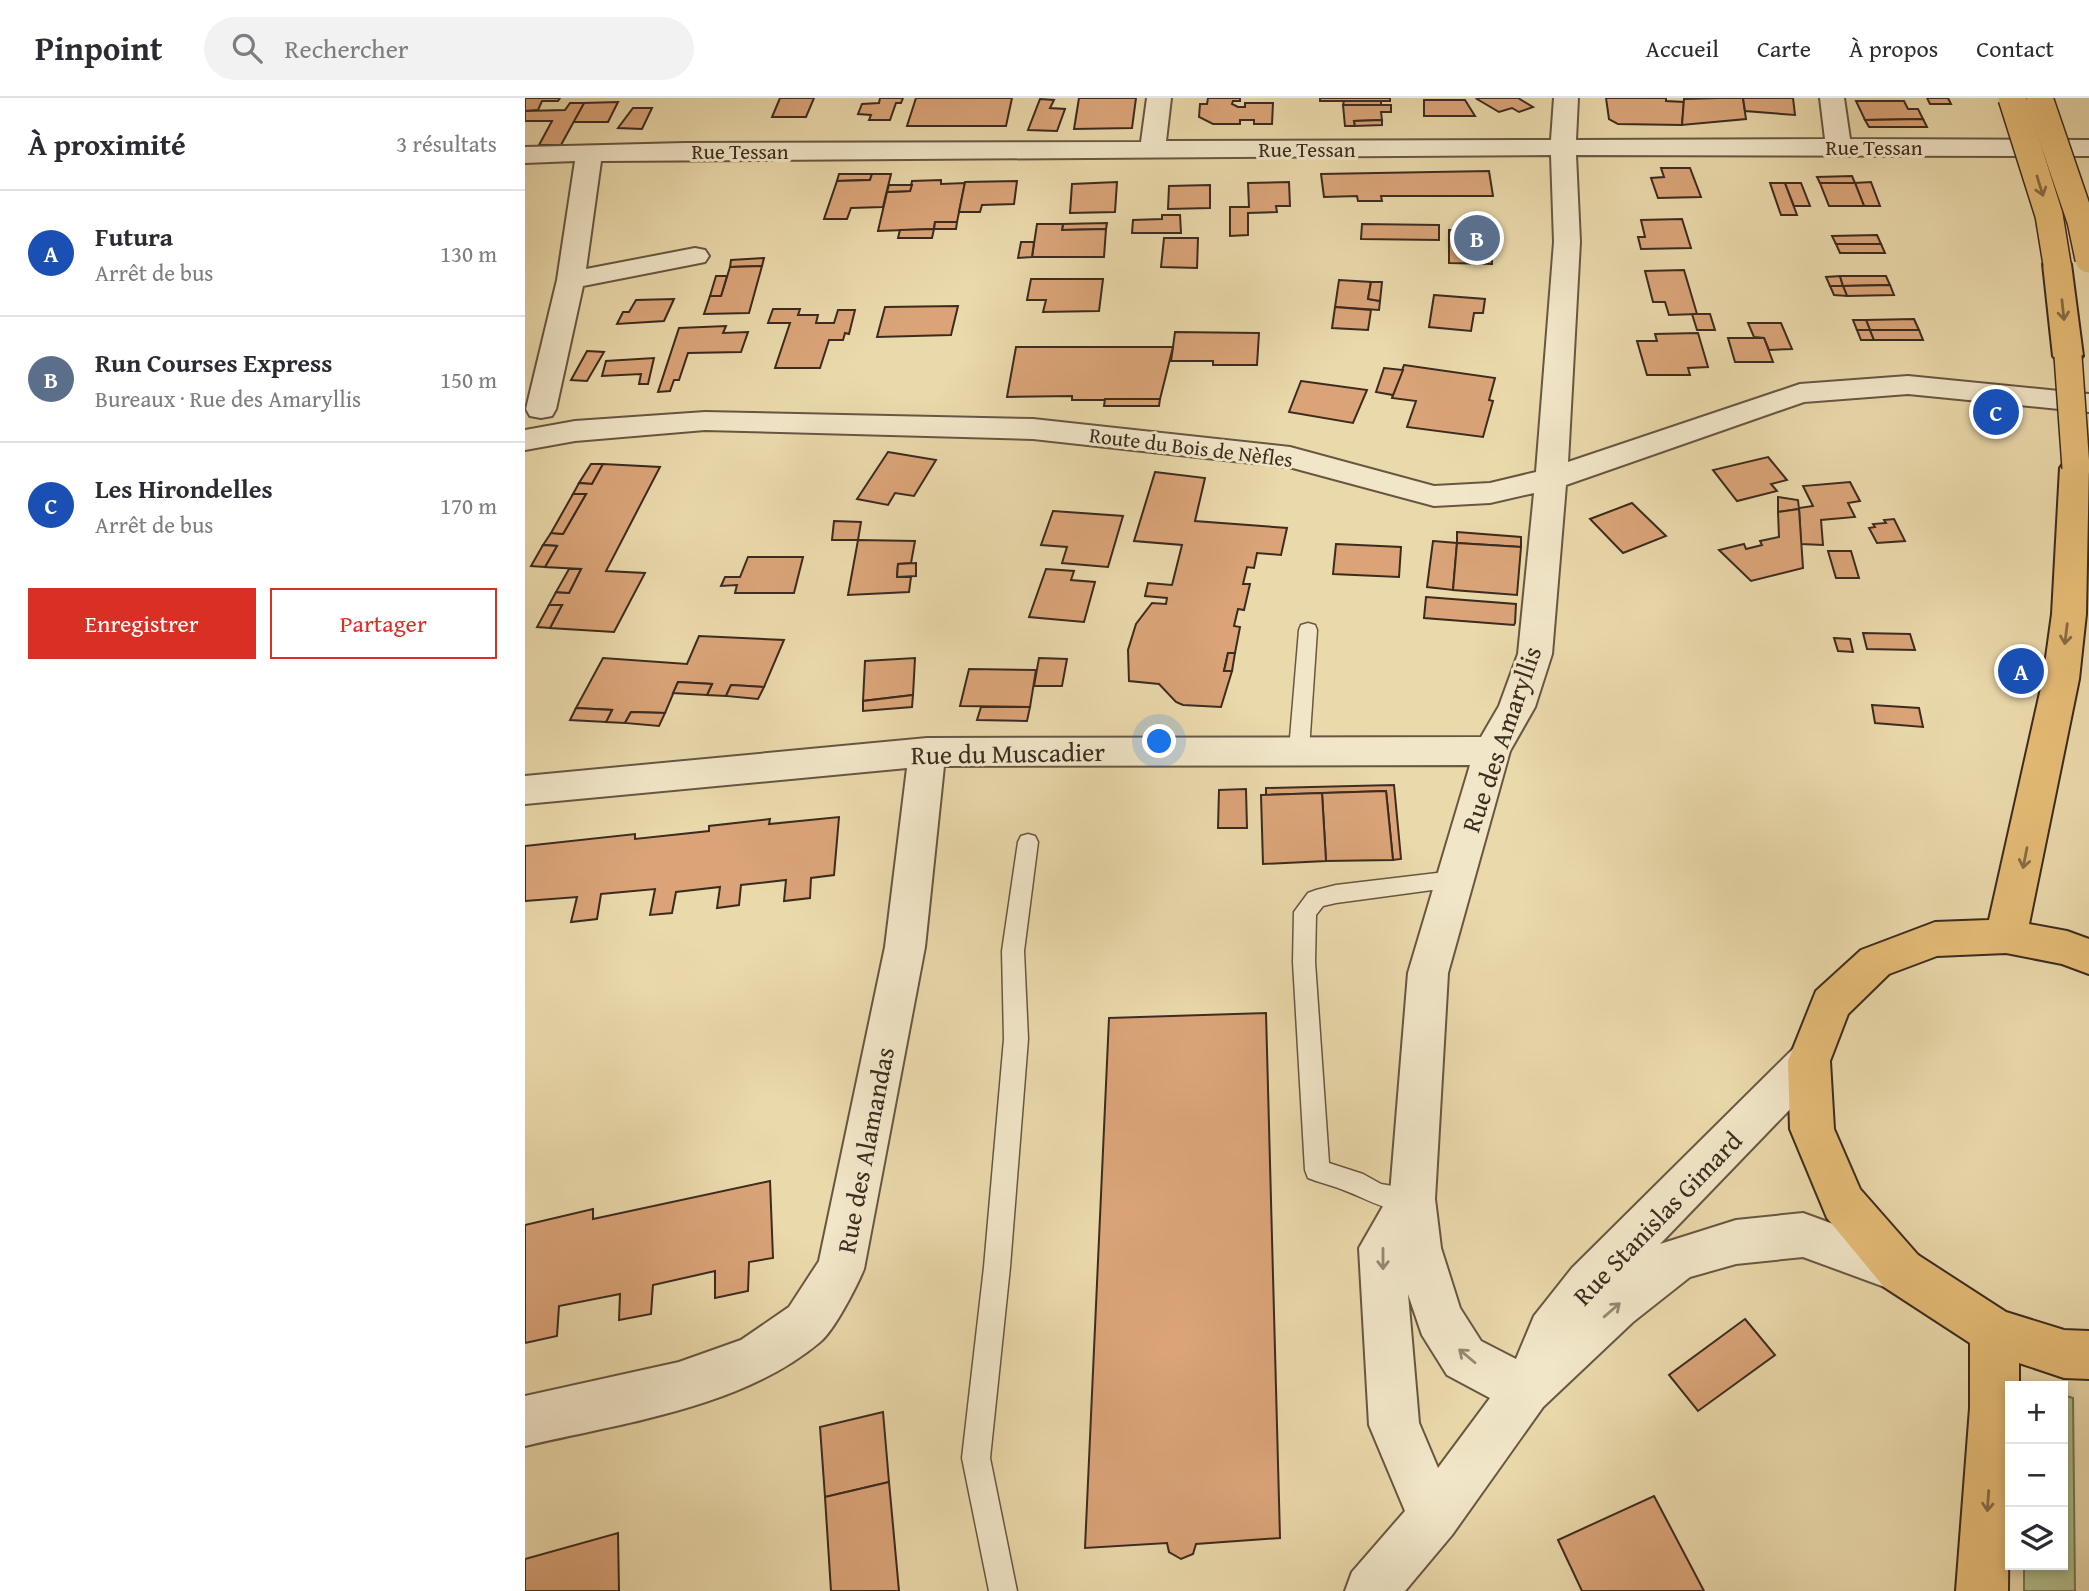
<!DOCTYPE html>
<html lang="fr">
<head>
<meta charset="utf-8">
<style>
	body { margin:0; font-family:"Gentium Book Plus",serif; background:#f2f2f3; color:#2b2b33 }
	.controls { position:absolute; right:21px; bottom:21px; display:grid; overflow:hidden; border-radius:0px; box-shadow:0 4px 10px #0003 }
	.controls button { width:63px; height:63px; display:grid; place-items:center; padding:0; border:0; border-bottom:2px solid #e1e1e2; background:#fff; color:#2b2b33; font:35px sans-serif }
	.you { position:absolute; left:635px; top:644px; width:24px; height:24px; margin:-18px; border:5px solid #fff; border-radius:50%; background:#1a73e8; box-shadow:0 0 0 10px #1a73e833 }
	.badge { display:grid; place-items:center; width:46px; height:46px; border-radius:50%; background:#d93025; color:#fff; font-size:23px; font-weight:700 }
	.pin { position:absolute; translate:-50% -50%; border:4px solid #fff; box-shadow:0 2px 7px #0006 }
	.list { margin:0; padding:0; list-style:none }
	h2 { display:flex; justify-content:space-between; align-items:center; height:91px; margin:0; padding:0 28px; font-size:30px }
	h2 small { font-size:23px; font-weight:400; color:#7c7c81 }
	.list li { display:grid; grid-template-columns:46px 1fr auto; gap:21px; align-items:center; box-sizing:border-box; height:126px; padding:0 28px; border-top:2px solid #e1e1e2 }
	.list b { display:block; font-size:26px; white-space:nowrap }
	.list p { margin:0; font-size:23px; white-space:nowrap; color:#7c7c81 }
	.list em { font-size:23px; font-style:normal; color:#7c7c81 }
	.actions { display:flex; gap:14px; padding:21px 28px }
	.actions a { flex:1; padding:16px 0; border:2px solid #d93025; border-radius:0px; text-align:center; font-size:24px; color:#d93025 }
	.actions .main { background:#d93025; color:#fff }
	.icon { flex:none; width:38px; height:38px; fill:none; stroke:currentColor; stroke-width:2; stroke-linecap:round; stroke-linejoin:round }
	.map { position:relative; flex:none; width:1564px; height:1493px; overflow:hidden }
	header { display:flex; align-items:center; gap:42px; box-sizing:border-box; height:98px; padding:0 35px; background:#fff; border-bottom:2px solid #e1e1e2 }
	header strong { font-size:33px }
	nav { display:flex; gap:38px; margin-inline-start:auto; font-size:24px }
	.search { width:490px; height:63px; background:#f2f2f3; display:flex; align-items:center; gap:18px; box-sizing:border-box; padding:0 24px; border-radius:38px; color:#7c7c81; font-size:26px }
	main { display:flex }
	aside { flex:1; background:#fff }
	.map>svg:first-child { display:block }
</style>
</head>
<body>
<header>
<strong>Pinpoint</strong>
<div class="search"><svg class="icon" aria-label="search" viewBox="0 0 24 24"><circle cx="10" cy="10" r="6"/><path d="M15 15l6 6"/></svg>Rechercher</div>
<nav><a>Accueil</a><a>Carte</a><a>À propos</a><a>Contact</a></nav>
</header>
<main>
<aside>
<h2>À proximité<small>3 résultats</small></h2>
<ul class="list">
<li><span class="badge" style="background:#1a4fb4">A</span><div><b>Futura</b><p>Arrêt de bus</p></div><em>130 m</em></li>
<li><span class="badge" style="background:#5c6f8a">B</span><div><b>Run Courses Express</b><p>Bureaux · Rue des Amaryllis</p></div><em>150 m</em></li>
<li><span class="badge" style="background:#1a4fb4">C</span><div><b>Les Hirondelles</b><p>Arrêt de bus</p></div><em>170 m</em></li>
</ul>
<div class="actions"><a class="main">Enregistrer</a><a>Partager</a></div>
</aside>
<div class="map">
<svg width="1564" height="1493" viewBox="0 0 1564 1493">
	<rect width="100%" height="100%" fill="#ead9ab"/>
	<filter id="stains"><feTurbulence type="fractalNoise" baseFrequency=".00286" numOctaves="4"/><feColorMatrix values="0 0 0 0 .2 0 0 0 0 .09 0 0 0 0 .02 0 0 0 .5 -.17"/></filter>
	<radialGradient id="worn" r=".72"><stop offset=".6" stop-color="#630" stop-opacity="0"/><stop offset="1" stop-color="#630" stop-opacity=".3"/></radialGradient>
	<path fill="#b2c08d" stroke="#777656" stroke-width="2" d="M1538,1297L1548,1300L1550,1493H1499V1467H1538Z"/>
	<g fill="#daa478" stroke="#3c2b1f" stroke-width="2">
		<path d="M0,0H35L33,3H17L13,12L0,13Z"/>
		<path d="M255,0H289L281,19H247Z"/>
		<path d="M355,0H378L376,5H371L365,22H344L346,17L333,16L337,6L354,5Z"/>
		<path d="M391,0H487L481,28H382Z"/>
		<path d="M554,0H611L607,30L549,31Z"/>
		<path d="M683,0H715V3H708L707,6L713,9H720V5H748L747,26H729V22H715V26H688L674,19L675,6H682Z"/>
		<rect x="795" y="0" width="70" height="3"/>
		<path d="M955,0H993L1008,9L994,14L987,10L974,14L952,1Z"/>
		<path d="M1081,0H1141V3L1159,4L1157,27L1093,26L1084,21Z"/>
		<path d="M1193,0H1218L1221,21L1157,27L1159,1Z"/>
		<path d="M1218,0H1268L1270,17L1220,13Z"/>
		<path d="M1402,0H1423L1426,6H1405Z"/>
		<path d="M515,1L529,2L525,10L540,11L532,33L503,32Z"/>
		<path d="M899,2H940L950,18H899Z"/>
		<path d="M819,3H856V7H818Z"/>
		<path d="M1331,3H1379L1383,11H1393L1398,21L1340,22Z"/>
		<path d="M93,4L83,24H48L59,5Z"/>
		<path d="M45,5H59L36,47H14L27,23H0V13L40,12Z"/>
		<path d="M818,7H866V14H856L857,22L829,23L830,28H820Z"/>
		<path d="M108,10H127L117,31L93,30Z"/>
		<path d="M1398,21L1402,29H1344L1340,22Z"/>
		<path d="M857,22V27L830,28L829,23Z"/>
		<path d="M1136,70H1165L1176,99L1133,100L1126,80L1139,79Z"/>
		<path d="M964,73L968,98H856L857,103H833L832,98L799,99L796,76Z"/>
		<path d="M314,76H347L345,82L312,83Z"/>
		<path d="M347,76H366L358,109L326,110L322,121H299L312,83L345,82Z"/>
		<path d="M1327,78L1330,85H1295L1292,79Z"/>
		<path d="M416,82V86L440,85L432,124H410L409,131L353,133L362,94L385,93L387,83Z"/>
		<path d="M492,83L489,106L457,107L455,114H434L440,84Z"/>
		<path d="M592,84L590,114L545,115L547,86Z"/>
		<path d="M764,84L765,108H751L752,114L723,115V137L705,138V109H724L723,85Z"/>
		<path d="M1346,84L1355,108H1339L1330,85Z"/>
		<path d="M1245,85H1260L1272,117H1256Z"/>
		<path d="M1260,85H1276L1285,108H1269Z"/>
		<path d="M1295,85H1330L1339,108H1304Z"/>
		<path d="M364,87H387L385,93L362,94Z"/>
		<path d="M685,87V110L643,111L644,88Z"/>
		<path d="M637,117H655L656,135H607L608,122L637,121Z"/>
		<path d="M1157,121L1166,150L1116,151L1113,139H1120L1116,122Z"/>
		<path d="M410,124H432L431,131H409Z"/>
		<path d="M582,125L581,131L537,132L538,126Z"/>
		<path d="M512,126H538L537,132L581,131L579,159H507Z"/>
		<path d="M837,126L914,127V142L836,141Z"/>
		<path d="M409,131L407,140H373L375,132Z"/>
		<path d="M924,132L966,133L967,166L924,165Z"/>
		<path d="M1352,137L1356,146H1311L1307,138Z"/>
		<path d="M639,140H673L672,170L636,169Z"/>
		<path d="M496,144H509L507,159L493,160Z"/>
		<path d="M1311,146H1356L1360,155H1315Z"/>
		<path d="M239,160L237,168L205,169L206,162Z"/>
		<path d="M237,168L224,215L179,216L185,198H196L205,169Z"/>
		<path d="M1159,172L1172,216L1144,217L1140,204H1128L1120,173Z"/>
		<path d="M191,178H202L196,198H185Z"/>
		<path d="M1315,178L1318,188H1305L1301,179Z"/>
		<path d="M1315,178H1361L1365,187L1318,188Z"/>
		<path d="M506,181H578L574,213L518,214L521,202H502Z"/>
		<path d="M814,182L846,184L843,201L855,203L854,212L810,209Z"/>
		<path d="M846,184H857L855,203L843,201Z"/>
		<path d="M1365,187L1369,197L1322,198L1318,188Z"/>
		<path d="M1305,188H1318L1322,198L1309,197Z"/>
		<path d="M909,197L960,201L958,215H949L946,233L904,229Z"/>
		<path d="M149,201L139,223L92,226L98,214H104L111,202Z"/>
		<path d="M433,208L426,237L352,239L360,209Z"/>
		<path d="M810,209L846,212L843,232L807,230Z"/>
		<path d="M248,211H275L273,217H293L291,225H309L313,212H330L324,236L320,235L318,242H304L295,270H250L265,225H243Z"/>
		<path d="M1167,216H1185L1190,232H1172Z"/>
		<path d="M1389,221L1394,232H1345L1341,222Z"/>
		<path d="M1328,222H1341L1345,232H1332Z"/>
		<path d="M1223,225H1256L1267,251L1244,252L1239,240L1229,239Z"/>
		<path d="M201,228L198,235L223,234L216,254L163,255L154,282H149L145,293L133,294L154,230Z"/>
		<path d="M1332,232H1345L1349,242H1336Z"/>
		<path d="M1345,232H1394L1398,242H1349Z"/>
		<path d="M650,234L734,235L732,267H688V263H646Z"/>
		<path d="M1173,235L1183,269L1163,270L1165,277H1122L1112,243H1132L1130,236Z"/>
		<path d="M1203,240H1239L1248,264H1210Z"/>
		<path d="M491,249H648L635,301L580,302H547V298L482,299Z"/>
		<path d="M62,253L79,254L62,283L46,282Z"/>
		<path d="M129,260L123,286H114L116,276L77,278L81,263Z"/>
		<path d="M879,267L970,280L964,302L968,303L958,339L882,329L891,303L867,300Z"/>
		<path d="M859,270L878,272L868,297L851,294Z"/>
		<path d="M776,283L842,292L828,325L764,314Z"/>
		<path d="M580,301H635L634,308H579Z"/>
		<path d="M363,354L411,362L389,398L370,395L363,407L332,401Z"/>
		<path d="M1243,359L1262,382L1246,386L1252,393L1212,403L1188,372Z"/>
		<path d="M66,366H78L67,386L54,385Z"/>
		<path d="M78,366L135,369L81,473L120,475L89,534L25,530L37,507H24L31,494L44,495L56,471L20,469L32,448L18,447L26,435L38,436L61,396H48L54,385L67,386Z"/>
		<path d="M630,374L680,380L670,423L762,430L756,457L732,455L729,470L722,469L718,486H725L719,512L713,511L709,528L715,529L710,555H703L699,573H707L696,609L658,607L651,604L634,586L604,583L603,552L611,526L627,505L641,506L642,500L620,498L623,485L647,487L657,447L609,443Z"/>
		<path d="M1325,384L1335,403L1323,405L1330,419L1296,422L1298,447L1276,446L1274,410L1288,408L1278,388Z"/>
		<path d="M48,396H61L38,436L26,435Z"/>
		<path d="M1253,399L1273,402L1274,411L1253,414Z"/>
		<path d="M1107,405L1141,438L1098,455L1065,421Z"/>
		<path d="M1274,411L1278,470L1226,483L1194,452L1219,446L1221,451L1237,447L1235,443L1254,439L1253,414Z"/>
		<path d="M528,413L598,418L583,469L537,465L542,449L516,447Z"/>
		<path d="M1369,421L1380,443L1352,445L1344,430L1350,429L1348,426L1361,425L1359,422Z"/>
		<path d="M309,423L336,424L333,442H307Z"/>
		<path d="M932,434L996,439V449L932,445Z"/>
		<path d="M333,442L390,443L386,465L373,466L372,479H386L384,494L323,497Z"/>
		<path d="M908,443L932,445L928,492L902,489Z"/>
		<path d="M932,445L996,449L992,497L928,492Z"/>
		<path d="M811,446L876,449L874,479L808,476Z"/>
		<path d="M18,447L32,448L20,469L6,468Z"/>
		<path d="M1303,453H1326L1334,480H1311Z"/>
		<path d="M223,459H278L269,495H210L212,487L196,488L200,479H215Z"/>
		<path d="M391,465V478L372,479L373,466Z"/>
		<path d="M44,471H56L44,495L31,494Z"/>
		<path d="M521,471L549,473L546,482L570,484L559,524L504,519Z"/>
		<path d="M901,499L991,506L990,525L989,527L899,520Z"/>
		<path d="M24,507H37L25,530L12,529Z"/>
		<path d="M1338,535L1385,536L1390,552L1342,551Z"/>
		<path d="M174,538L259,542L239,589L206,587L201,598L182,597L187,586L153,584L140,615L106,614L100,625L81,624L87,612L51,610L78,560L162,566Z"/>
		<path d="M1309,540L1325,541L1328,554L1313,553Z"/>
		<path d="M703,555H710L707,573H699Z"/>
		<path d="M390,560L388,597L338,603L340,563Z"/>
		<path d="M514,560L542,561L537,588H509Z"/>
		<path d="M444,571L511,572L505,609L435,608Z"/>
		<path d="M153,584L187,586L182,597L148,595Z"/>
		<path d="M206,587L239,589L233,601L201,598Z"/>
		<path d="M388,597L387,609L338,613V603Z"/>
		<path d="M1347,607L1394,610L1398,629L1350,625Z"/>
		<path d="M456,609H505L502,623L452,622Z"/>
		<path d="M51,610L87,612L81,624L45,622Z"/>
		<path d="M106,614L140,615L134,628L100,625Z"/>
		<path d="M869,687L876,761L868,762L861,693L741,697V690Z"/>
		<path d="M721,691L722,730H693L694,692Z"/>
		<path d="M861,693L868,762L801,763L797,695Z"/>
		<path d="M797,695L801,763L738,766L736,697Z"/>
		<path d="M314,719L309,777L286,780L285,800L259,803L261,782L216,787L214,807L192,810L195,789L151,794L147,815L125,817L130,791L76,796L72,821L46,824L52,799L0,803V748L110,736V741L184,733V728L245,721L244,726Z"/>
		<path d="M741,915L755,1440L671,1446L668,1456L656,1461L644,1454L642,1445L560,1450L584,920Z"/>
		<path d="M245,1083L248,1160L224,1164L223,1193L190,1200V1173L128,1187L126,1216L94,1222L95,1196L34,1208L32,1238L0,1245V1127L68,1111V1121Z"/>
		<path d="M1220,1221L1250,1257L1173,1313L1144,1277Z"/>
		<path d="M358,1314L364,1384L300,1399L295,1329Z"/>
		<path d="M364,1384L374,1493H306L300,1399Z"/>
		<path d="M1129,1398L1179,1493H1057L1033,1442Z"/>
		<path d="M93,1435L94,1493H0V1461Z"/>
	</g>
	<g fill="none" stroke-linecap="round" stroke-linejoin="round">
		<defs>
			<g id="service">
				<path d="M783,525L790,527L792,532L784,652L781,657L774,660L767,657L764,652L774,532L776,527Z"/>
				<path d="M503,736L510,738L513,744L499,853L503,941L485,1169L465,1360L492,1493H464L437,1360L459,1169L479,941L477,853L493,744L496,738Z"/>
				<path d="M929,773L937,776L940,782L937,788L811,805L798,808L791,817L790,864L804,1065L838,1076L856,1086L896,1093L899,1101L896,1109C869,1119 845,1102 821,1093C809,1088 796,1085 783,1080L780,1072L768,864L769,814L783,795L791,792L811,787Z"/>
			</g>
			<path id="minor" d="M622,0H646L641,43L1026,42L1029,0H1053L1051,42L1300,41L1295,0H1319L1325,41L1564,42V58L1051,57L1055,144L1043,364L1275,286L1383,278L1564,296V314L1383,296L1279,304L1041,387L1027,556L1010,609L985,653L923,875L910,1101L916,1150L935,1210L956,1243L991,1261L1009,1218L1047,1170L1269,950L1284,944L1299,950L1305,963L1299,976L1135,1146L1211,1122L1278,1115L1393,1157L1399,1173L1393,1189L1376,1195L1278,1159L1211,1166L1165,1179L1108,1224L1018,1309L927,1437L880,1493H820L827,1474L880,1413L844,1327L834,1150L865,1096L883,875L945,667L419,668L400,849L339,1171C332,1188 309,1233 295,1244C217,1310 97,1325 0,1348V1298L154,1264L216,1242L264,1209L294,1163L360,849L382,670L0,706V678L402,640L956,639L974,608L993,556L1009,395L965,405L909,408L764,369L508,341L180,332L50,343L0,352V332L50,323L180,314L508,321L765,349L909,388L965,385L1011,374L1029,144L1026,57L76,63L61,171L170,150L180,152L184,158L180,164L170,166L58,188L31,311L27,318L16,320L5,318L1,311L32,182L50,63L0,65V49L160,45L616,44ZM883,1196L897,1237L922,1277L965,1300L913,1370L894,1325Z"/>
			<g id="primary">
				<path d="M1532,158L1542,160L1546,166L1558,258L1553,264L1543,267L1533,264L1528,258L1518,166L1522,160Z"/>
				<path d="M1551,360L1564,366L1561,516L1554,581L1504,826L1542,833L1564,841V876L1537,866L1481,855L1412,858L1364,876L1323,916L1305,963L1309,1031L1335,1091L1393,1157L1481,1214L1539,1232L1564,1233V1281L1539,1280L1494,1265V1288H1485L1483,1493H1431L1445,1310V1245L1359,1189L1302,1120L1265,1031L1263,963L1291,893L1336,852L1410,824L1464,822L1518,581L1527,516L1535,370L1540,363Z"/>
			</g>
		</defs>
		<use href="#service" stroke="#685642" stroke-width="3"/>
		<use href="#minor" stroke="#685642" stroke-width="4"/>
		<use href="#primary" stroke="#3c2b1f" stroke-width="4"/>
		<use href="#service" fill="#f1e6c8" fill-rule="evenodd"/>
		<use href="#minor" fill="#f1e6c8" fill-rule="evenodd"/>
		<use href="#primary" fill="#e5bc76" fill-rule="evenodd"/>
		<defs>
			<g id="primary-bridge">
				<path d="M1487,0L1524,117L1532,166"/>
				<path d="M1515,3L1556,123L1564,161"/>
				<path d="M1543,258L1551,370"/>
			</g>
		</defs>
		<use href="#primary-bridge" stroke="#3c2b1f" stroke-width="30" stroke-linecap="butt"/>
		<use href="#primary-bridge" stroke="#e5bc76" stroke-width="27"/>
	</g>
	<defs><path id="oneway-shaft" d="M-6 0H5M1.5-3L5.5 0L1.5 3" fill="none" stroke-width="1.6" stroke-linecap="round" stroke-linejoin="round" transform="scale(1.75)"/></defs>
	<g stroke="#886c46">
		<use href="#oneway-shaft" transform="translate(1515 88) rotate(73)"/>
		<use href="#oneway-shaft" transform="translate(1538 212) rotate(84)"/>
		<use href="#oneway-shaft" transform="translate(1541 536) rotate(97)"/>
		<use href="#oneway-shaft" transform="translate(1500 760) rotate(101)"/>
		<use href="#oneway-shaft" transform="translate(1463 1403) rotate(94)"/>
	</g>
	<g stroke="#968874">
		<use href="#oneway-shaft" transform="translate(858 1161) rotate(90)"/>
		<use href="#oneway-shaft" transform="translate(1087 1212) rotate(-41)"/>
		<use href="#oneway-shaft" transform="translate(942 1258) rotate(-140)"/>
	</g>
	<g text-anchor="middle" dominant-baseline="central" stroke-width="6" stroke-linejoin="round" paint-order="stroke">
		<g font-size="21" fill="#3c2b1f" stroke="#f1e6c8">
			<text x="1349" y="49">Rue Tessan</text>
			<text x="782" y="51">Rue Tessan</text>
			<text x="215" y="53">Rue Tessan</text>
			<text transform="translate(666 349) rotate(7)">Route du Bois de Nèfles</text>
		</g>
		<g font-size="26" fill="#3c2b1f" stroke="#f1e6c8">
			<text transform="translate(976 641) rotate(-71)">Rue des Amaryllis</text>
			<text transform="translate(483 655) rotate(-1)">Rue du Muscadier</text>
			<text transform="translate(340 1052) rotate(-79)">Rue des Alamandas</text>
			<text transform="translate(1132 1120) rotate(-46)">Rue Stanislas Gimard</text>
		</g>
	</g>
	<rect width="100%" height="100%" filter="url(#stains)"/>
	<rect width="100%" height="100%" fill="url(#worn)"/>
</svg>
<div class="controls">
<button>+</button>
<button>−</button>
<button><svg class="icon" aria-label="layers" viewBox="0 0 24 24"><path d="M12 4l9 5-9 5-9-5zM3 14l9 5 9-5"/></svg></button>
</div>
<div class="you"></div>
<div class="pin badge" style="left:1496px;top:573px;background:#1a4fb4">A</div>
<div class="pin badge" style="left:952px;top:140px;background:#5c6f8a">B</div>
<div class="pin badge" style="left:1471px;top:314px;background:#1a4fb4">C</div>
</div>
</main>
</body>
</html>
